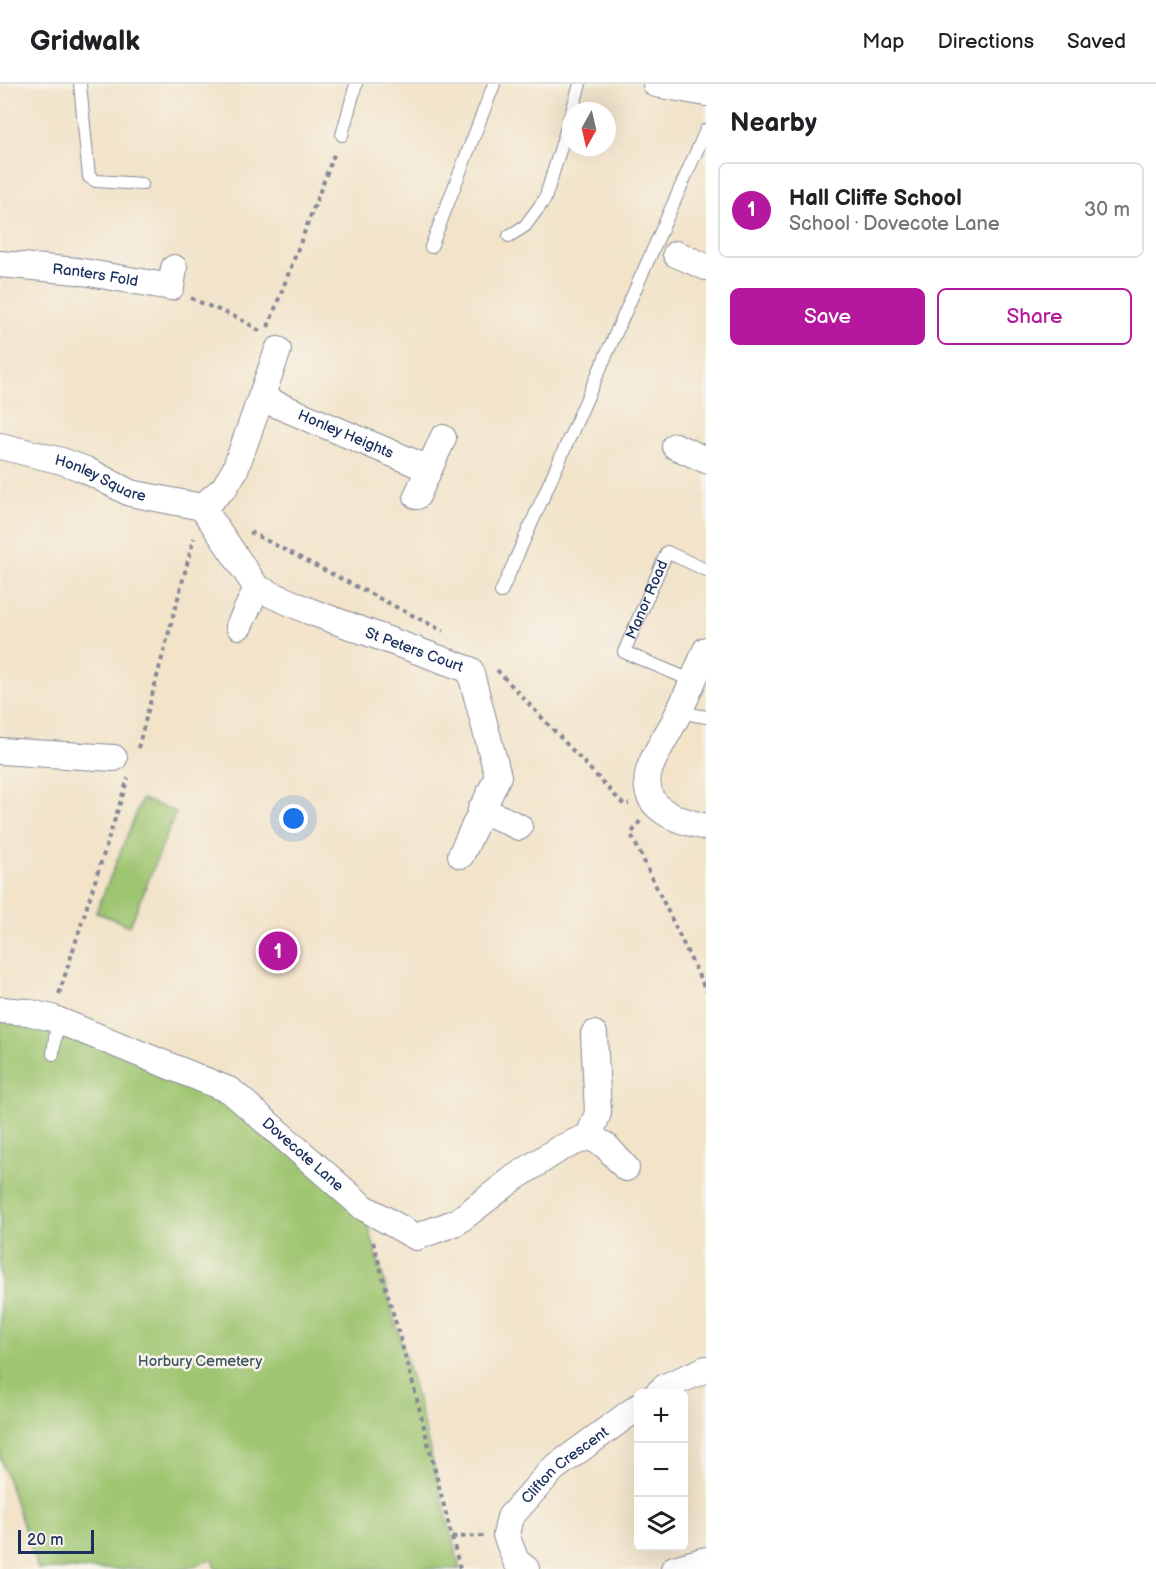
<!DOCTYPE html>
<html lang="en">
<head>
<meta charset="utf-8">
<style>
	body { margin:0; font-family:"Balsamiq Sans",sans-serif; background:#f6f6f6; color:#202124 }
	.controls { position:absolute; right:18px; bottom:18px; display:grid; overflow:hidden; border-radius:9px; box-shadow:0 6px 24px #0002 }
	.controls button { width:54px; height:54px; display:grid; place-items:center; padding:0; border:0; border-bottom:2px solid #e0e0e0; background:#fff; color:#202124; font:30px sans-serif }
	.compass { position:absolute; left:562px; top:18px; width:54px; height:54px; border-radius:50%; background:#fff; box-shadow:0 6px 24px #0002; rotate:188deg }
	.scale { position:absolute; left:18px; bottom:15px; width:76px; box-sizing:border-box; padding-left:6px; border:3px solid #1b2f5e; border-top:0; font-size:16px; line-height:21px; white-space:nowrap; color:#1b2f5e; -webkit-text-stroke:4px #f7f3e8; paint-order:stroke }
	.you { position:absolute; left:294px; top:735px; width:21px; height:21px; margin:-15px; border:4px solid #fff; border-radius:50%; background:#1a73e8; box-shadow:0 0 0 9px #1a73e833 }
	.badge { display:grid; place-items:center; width:39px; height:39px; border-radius:50%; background:#b5179e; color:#fff; font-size:20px; font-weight:700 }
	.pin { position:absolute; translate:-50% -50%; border:3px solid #fff; box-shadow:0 2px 6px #0006 }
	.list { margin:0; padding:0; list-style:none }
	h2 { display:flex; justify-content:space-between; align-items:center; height:78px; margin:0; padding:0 24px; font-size:26px }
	h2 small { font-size:20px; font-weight:400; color:#757577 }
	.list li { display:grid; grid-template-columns:39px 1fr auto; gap:18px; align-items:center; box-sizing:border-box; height:96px; margin:0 12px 12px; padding:0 12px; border:2px solid #e0e0e0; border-radius:9px }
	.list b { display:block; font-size:22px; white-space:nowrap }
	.list p { margin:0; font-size:20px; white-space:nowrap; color:#757577 }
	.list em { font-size:20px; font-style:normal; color:#757577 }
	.actions { display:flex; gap:12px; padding:18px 24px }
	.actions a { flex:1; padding:14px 0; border:2px solid #b5179e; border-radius:9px; text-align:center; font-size:21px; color:#b5179e }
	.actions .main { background:#b5179e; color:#fff }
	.icon { flex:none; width:33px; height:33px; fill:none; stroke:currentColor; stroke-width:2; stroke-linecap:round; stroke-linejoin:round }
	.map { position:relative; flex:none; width:706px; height:1485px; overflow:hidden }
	header { display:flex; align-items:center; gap:36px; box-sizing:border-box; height:84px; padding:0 30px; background:#fff; border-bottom:2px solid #e0e0e0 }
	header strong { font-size:28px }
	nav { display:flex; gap:33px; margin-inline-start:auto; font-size:21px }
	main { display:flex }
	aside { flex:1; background:#fff }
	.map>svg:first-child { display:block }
</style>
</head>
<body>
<header>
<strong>Gridwalk</strong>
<nav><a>Map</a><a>Directions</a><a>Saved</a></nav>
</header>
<main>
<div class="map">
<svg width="706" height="1485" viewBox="0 0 706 1485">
	<rect width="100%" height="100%" fill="#f7f3e8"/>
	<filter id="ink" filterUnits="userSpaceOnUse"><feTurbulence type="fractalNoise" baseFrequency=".0167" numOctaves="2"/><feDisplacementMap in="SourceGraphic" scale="12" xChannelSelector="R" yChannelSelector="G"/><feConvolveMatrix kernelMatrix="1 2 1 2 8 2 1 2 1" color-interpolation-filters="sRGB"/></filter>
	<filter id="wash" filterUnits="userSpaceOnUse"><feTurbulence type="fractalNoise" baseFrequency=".008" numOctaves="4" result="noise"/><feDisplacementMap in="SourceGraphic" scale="24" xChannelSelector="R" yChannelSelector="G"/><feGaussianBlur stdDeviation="1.35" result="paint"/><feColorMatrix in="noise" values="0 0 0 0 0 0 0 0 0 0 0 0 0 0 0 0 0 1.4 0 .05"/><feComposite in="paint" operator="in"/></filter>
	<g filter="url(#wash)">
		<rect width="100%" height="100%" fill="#f2e3c9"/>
		<g fill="#9ec570" stroke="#5c7a67" stroke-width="1.5">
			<path d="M142,715L176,728L130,842L96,828Z"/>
			<path d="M0,926L231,1007L363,1123L413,1300L460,1485H216L213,1475L186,1485H38L0,1373Z"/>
		</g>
	</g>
	<g filter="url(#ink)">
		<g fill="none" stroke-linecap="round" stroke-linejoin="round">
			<defs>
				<g id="lane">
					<path d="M80,0L89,93L96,97L142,100"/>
					<path d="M572,27L580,0"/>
					<path d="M342,51L356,0"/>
					<path d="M509,152L525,142L545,115L571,30"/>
					<path d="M431,163L494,0"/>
					<path d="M501,508L706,46"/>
					<path id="s1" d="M693,597L624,568L667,468L706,486"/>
					<path d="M679,628L706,633"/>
					<path d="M53,936L56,945L53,970"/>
				</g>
				<g id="street">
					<path d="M656,0L706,9"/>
					<path d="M676,170L706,183"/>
					<path id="s2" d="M0,180L77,187L171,203L174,184"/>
					<path id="s3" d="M261,314L429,385"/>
					<path id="s4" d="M0,362L62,377L86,386L130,409L202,423"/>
					<path d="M675,362L706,376"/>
					<path d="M417,412L443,354"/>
					<path id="s5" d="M202,423L257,504L309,527L470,586L498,692L461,771"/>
					<path d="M202,423L224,404L235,386L278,266"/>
					<path d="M239,542L257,504"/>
					<path d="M706,566C696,590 686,614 674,638C666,653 651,675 648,691C642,727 680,737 706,743"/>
					<path d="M0,667L114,674"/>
					<path d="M481,725L519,743"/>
					<path id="s6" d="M0,926L27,928L52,934L231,1007L363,1123L416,1153L457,1138L514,1094L559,1065L589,1052L598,1029L594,950"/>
					<path d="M589,1052L606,1062L626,1084"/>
					<path d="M657,1310L665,1303L706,1285"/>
					<path id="s7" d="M526,1485L516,1477L506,1451L510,1433L553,1385L638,1323"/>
					<path d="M674,1485L706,1476"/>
				</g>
			</defs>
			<use href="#lane" stroke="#868994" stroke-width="14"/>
			<use href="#street" stroke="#868994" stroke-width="28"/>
			<g stroke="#868994" stroke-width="4" stroke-dasharray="4.5 4.5" stroke-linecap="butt">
				<path d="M191,214C215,226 241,232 262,249"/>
				<path d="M268,243L335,68"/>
				<path d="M250,448L443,547"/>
				<path d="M497,586L624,721L629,720"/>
				<path d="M138,664L194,454"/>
				<path d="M640,737L631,750L706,907"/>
				<path d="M59,910L128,694"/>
				<path d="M373,1158L413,1300L460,1485"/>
				<path d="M452,1453L484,1452"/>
			</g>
			<use href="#lane" stroke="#fff" stroke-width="12"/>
			<use href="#street" stroke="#fff" stroke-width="26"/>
		</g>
	</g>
	<g text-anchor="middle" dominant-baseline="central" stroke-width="5" stroke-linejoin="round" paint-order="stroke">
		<g font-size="15" fill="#1b2f5e" stroke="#f7f3e8">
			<text stroke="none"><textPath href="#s2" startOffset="96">Ranters Fold</textPath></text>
			<text stroke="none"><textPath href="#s3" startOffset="92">Honley Heights</textPath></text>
			<text stroke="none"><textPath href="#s4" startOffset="106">Honley Square</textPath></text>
			<text stroke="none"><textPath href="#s1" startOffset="132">Manor Road</textPath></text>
			<text stroke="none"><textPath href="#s5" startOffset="267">St Peters Court</textPath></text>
			<text stroke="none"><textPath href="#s6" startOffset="342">Dovecote Lane</textPath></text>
			<text stroke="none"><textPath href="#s7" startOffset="135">Clifton Crescent</textPath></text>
		</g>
		<g font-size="15" fill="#3c5462" stroke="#f7f3e8">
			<text x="200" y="1277">Horbury Cemetery</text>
		</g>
	</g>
</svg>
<div class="controls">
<button>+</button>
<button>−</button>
<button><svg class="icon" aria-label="layers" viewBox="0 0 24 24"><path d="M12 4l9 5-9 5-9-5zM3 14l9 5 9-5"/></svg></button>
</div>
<svg class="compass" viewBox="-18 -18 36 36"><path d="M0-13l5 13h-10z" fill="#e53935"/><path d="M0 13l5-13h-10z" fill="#757577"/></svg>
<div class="scale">20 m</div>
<div class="you"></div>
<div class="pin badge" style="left:278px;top:867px">1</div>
</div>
<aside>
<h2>Nearby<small></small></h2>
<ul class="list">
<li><span class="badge">1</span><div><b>Hall Cliffe School</b><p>School · Dovecote Lane</p></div><em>30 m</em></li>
</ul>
<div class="actions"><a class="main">Save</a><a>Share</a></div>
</aside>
</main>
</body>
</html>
